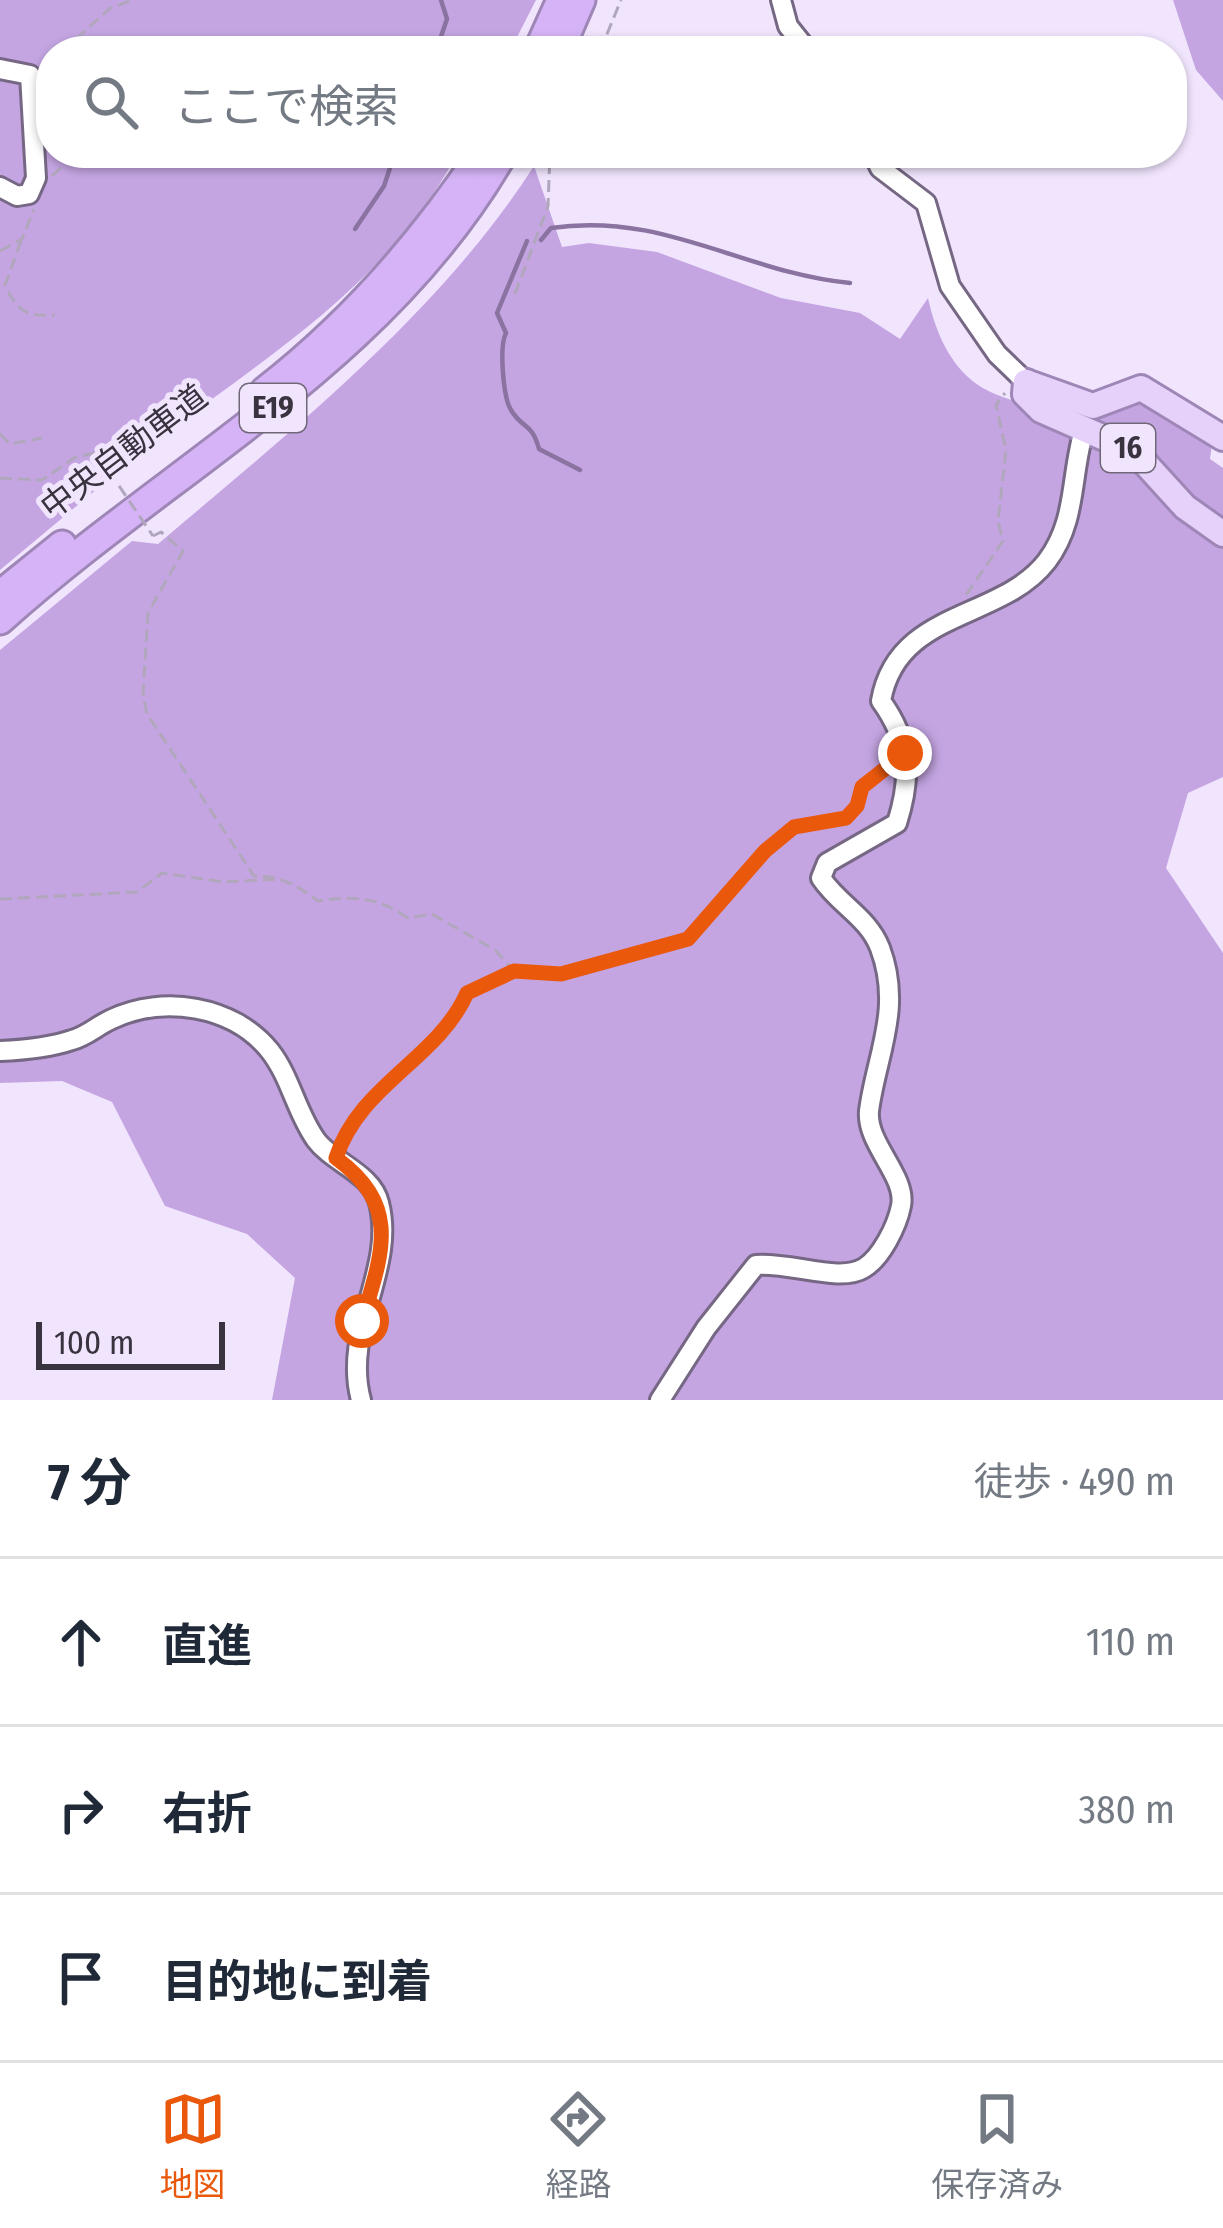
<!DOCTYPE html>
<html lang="ja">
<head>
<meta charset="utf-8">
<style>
	body { margin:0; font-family:"Fira Sans Condensed","Noto Sans JP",sans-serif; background:#f2f2f3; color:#1f2937 }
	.scale { position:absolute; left:36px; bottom:30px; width:189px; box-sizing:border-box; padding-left:12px; border:6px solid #39333f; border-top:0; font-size:33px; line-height:42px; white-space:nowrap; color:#39333f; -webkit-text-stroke:9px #f1e5fe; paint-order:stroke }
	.stop { position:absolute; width:36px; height:36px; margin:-27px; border:9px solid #ea580c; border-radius:50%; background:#fff }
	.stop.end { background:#ea580c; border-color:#fff; box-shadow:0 3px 12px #0008 }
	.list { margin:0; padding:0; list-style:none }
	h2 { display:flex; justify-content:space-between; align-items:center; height:156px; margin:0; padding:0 48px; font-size:51px }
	h2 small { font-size:39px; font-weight:400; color:#747a83 }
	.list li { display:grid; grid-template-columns:78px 1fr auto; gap:36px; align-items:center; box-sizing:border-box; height:168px; padding:0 48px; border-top:3px solid #e0e1e3 }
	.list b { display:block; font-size:45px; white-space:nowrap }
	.list em { font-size:39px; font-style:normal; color:#747a83 }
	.icon { flex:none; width:66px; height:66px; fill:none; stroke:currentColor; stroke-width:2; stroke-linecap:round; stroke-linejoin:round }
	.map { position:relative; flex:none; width:1223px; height:1400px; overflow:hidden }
	.search { position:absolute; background:#fff; box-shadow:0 3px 9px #0004; left:36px; right:36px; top:36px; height:132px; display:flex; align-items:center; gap:30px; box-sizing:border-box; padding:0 42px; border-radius:48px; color:#747a83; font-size:45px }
	.sheet { height:660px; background:#fff }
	nav { display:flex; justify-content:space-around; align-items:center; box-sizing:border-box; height:168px; border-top:3px solid #e0e1e3; background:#fff; font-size:33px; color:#747a83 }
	nav a { display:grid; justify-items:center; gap:6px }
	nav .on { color:#ea580c }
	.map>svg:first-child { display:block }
</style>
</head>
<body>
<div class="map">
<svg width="1223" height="1400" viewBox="0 0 1223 1400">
	<rect width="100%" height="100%" fill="#f1e5fe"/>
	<g fill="#c4a5e2">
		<path d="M0,0H536L510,51H51V153H458C381,291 275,349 156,441C103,483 52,527 0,570Z"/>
		<path d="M1173,0H1223V101L1196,70Z"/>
		<path d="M534,166L562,247L589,243L657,252L781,298L860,313L900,339L928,298C935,330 949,365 978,385C1011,407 1096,422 1130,403L1165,410L1212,444L1210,459L1223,468V777L1188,793L1166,868L1223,953V1400H272L295,1278L247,1234L165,1206L112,1102L62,1081L0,1083V650L132,541L158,544C292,430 438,315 534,166Z"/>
	</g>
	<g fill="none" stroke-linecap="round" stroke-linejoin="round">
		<g stroke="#8a73a0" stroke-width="4.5">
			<path d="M436,51L447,19L441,0"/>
			<path d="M355,229L384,186L395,153"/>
			<path d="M541,240L551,228C663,211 744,273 850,283"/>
			<path d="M527,241L497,313L506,333C499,346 503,397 511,410C522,429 532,422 539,449L580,470"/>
		</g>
		<defs>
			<g id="minor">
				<path d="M781,0L788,26L808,51"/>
				<path d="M0,69L30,75L36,178L29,194L17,196L0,187"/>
				<path d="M873,153L880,168L926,203L950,286L997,354L1026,382"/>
				<path d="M0,1051C25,1050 48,1048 72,1040C87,1036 98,1025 112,1019C163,995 233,1005 270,1051C291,1078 296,1112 316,1140C333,1163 372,1173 379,1203C396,1269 342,1330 361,1400"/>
				<path d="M660,1400L706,1328L756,1265C791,1262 840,1283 864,1268C881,1258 897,1226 901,1206C907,1176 866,1144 869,1111C876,1056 903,1009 880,948C868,917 839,905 821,878L827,863L897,823C912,776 910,741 881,701C897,609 1001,621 1047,561C1078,520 1070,473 1085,427"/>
			</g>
			<g id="major">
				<path d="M1026,382L1025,394L1041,410L1134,451L1185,507L1223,534"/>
				<path d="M1026,382L1093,406L1141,388L1223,438"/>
			</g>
			<g id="highway">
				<path d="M538,51L561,0"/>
				<path d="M559,51L581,0"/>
				<path d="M265,391C351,324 422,243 482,153"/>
				<path d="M0,595L62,545"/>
				<path d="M0,620C171,466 385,360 503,153"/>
			</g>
		</defs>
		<use href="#minor" stroke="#766884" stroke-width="24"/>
		<use href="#major" stroke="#9e86b6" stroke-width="30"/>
		<use href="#highway" stroke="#9e86b6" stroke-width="33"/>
		<g stroke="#b1a7bc" stroke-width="3" stroke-dasharray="12 6" stroke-linecap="butt">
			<path d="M63,51L109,9L132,0"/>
			<path d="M600,51L621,0"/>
			<path d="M40,67L51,58"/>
			<path d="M52,176L77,153"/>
			<path d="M21,241L5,285C17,311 26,317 55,315"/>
			<path d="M0,251L22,239L34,209"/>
			<path d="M515,294L548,206L550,153"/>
			<path d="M0,434L10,444L42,438"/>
			<path d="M0,478L42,480L74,458L131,444L137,450L109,471"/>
			<path d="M153,536L161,532L183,551L148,613L143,695L147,714L254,876C282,876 296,885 318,901C354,896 376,896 408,918L432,914L495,950L514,971"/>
			<path d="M966,595L1003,541L998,521L1006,450L996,405L1005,393"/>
			<path d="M0,899L137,892L162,873L224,882L281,879"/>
			<path d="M340,1145C371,1082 439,1055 467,993L514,971L561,974L688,939L765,851L794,827L846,818L857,806L862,787L888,766"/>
		</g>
		<use href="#minor" stroke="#fff" stroke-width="18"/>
		<use href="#major" stroke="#e6d1fa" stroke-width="24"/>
		<use href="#highway" stroke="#d5b3f6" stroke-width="27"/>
		<path stroke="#b1a7bc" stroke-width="3" stroke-dasharray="12 6" stroke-linecap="butt" d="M109,471L153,536"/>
	</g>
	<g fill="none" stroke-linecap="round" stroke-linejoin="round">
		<path stroke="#ea580c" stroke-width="15" d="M362,1321C383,1251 401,1206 336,1158C359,1085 438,1059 467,993L514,971L561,974L688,939L765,851L794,827L846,818L857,806L862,787L905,753"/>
	</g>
	<g text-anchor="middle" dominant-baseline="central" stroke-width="10" stroke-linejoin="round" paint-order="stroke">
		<g fill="#f1e5fe" stroke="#706878" stroke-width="3">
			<rect x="240" y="384" width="66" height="48" rx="9"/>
			<rect x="1101" y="424" width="54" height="48" rx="9"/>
		</g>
		<g font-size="30" font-weight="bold" fill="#39333f">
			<text x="273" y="408">E19</text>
			<text x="1128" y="448">16</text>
		</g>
		<g font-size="33" fill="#39333f" stroke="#f1e5fe">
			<text transform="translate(124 452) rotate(-37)">中央自動車道</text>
		</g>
	</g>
</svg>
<div class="scale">100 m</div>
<div class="stop" style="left:362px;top:1321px"></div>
<div class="stop end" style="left:905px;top:753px"></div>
<div class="search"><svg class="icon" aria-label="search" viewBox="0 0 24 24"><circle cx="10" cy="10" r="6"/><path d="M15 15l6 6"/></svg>ここで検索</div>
</div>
<section class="sheet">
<h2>7 分<small>徒歩 · 490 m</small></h2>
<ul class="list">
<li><svg class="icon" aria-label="ahead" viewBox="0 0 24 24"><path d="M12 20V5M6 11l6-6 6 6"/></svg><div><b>直進</b></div><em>110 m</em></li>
<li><svg class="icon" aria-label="right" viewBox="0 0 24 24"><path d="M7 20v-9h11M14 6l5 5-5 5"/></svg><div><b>右折</b></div><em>380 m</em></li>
<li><svg class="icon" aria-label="arrive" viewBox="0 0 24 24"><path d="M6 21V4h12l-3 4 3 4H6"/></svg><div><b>目的地に到着</b></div></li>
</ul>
</section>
<nav>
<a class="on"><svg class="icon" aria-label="map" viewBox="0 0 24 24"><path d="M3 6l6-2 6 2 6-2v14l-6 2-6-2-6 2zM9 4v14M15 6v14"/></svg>地図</a>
<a><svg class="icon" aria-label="directions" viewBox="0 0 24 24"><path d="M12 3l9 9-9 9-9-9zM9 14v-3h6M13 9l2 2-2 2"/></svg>経路</a>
<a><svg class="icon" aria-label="saved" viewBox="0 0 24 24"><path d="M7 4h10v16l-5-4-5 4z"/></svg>保存済み</a>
</nav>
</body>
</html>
